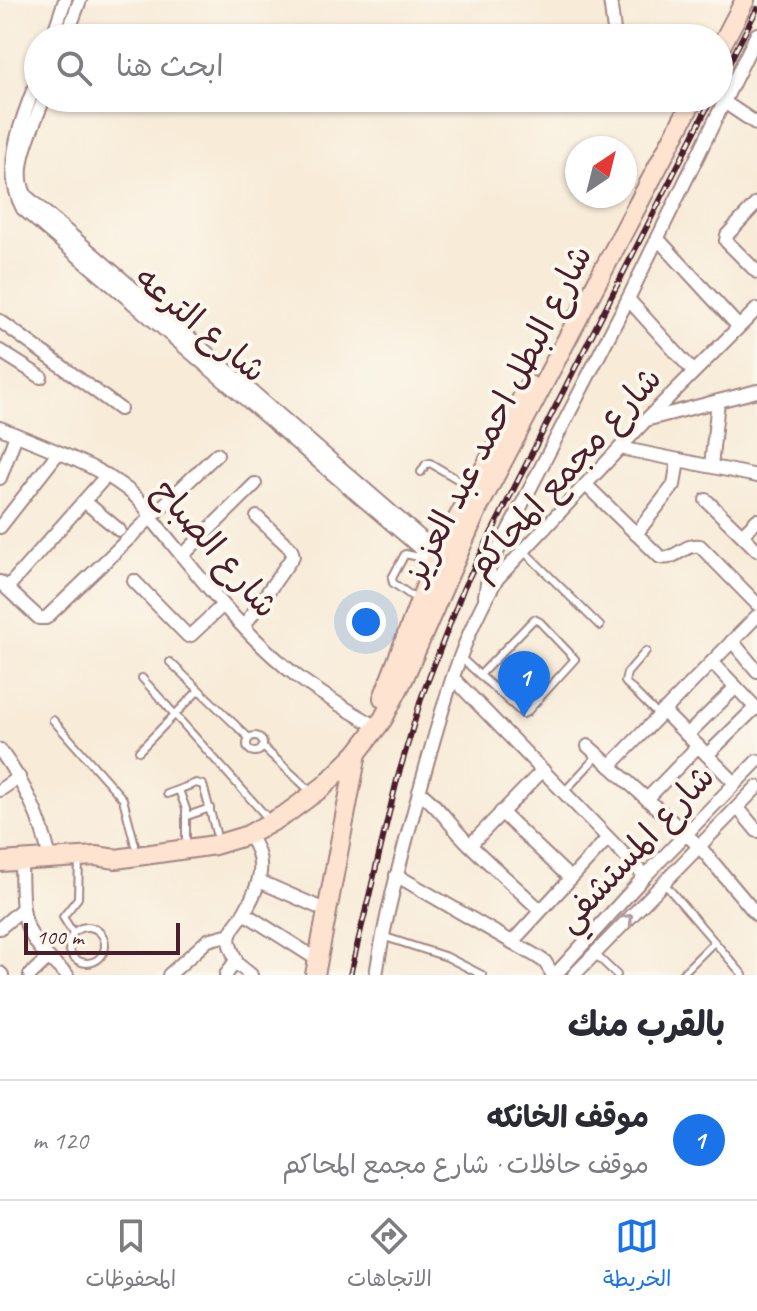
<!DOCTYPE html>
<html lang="ar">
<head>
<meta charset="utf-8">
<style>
	body { margin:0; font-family:Caveat,"Playpen Sans Arabic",sans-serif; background:#f2f2f3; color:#2b2b33; direction:rtl }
	.compass { position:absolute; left:565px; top:136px; width:72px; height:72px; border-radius:50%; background:#fff; box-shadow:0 2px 6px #0004; rotate:35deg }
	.scale { position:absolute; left:24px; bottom:20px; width:156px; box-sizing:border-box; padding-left:8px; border:4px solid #4a1f2b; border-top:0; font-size:22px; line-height:28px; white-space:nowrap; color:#4a1f2b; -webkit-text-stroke:6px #fbf7ec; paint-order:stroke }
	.you { position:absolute; left:366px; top:622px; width:28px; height:28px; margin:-20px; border:6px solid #fff; border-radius:50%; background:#1a73e8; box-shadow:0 0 0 12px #1a73e833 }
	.badge { display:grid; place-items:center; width:52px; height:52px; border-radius:50%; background:#1a73e8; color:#fff; font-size:26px; font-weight:700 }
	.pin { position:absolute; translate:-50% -66px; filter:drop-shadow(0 2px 4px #0008) }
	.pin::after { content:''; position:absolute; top:42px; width:28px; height:24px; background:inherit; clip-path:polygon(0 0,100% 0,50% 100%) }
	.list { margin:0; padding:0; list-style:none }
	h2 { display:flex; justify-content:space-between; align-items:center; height:104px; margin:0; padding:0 32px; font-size:34px }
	h2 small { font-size:26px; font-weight:400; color:#7c7c81 }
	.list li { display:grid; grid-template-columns:52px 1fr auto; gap:24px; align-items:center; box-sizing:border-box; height:120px; padding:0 32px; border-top:2px solid #e1e1e2 }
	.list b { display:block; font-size:30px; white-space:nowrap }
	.list p { margin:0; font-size:26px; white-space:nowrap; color:#7c7c81 }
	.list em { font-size:26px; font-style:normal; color:#7c7c81 }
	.icon { flex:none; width:44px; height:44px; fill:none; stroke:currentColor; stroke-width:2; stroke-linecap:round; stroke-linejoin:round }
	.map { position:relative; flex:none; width:757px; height:975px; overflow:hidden; direction:ltr }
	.search { position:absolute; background:#fff; box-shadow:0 2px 6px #0004; left:24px; right:24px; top:24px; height:88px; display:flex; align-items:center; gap:20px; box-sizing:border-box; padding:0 28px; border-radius:44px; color:#7c7c81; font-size:30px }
	.sheet { height:224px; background:#fff }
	nav { display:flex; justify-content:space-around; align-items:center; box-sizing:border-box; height:112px; border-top:2px solid #e1e1e2; background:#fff; font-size:22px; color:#7c7c81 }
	nav a { display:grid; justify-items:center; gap:4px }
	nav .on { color:#1a73e8 }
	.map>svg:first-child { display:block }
</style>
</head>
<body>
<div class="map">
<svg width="757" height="975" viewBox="0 0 757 975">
	<rect width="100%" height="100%" fill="#fbf7ec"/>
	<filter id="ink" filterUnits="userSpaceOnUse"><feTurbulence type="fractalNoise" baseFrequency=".0125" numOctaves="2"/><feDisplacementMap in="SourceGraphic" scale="16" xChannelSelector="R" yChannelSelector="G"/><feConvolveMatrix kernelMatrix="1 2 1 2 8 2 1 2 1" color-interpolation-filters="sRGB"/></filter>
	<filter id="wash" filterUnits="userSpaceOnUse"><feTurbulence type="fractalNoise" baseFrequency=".006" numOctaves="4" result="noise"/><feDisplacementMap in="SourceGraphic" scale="32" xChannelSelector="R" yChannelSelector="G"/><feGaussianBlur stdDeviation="1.8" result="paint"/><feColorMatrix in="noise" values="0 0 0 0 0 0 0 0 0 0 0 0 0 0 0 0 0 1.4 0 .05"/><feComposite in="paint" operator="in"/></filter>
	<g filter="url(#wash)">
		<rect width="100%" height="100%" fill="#f8ebd8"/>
	</g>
	<g filter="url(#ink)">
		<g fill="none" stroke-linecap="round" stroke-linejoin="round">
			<defs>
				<g id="lane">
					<path d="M421,472L426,464L430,463L472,488"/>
					<path d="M524,551L600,626"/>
					<path d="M416,599L393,583L392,578L405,554L428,559"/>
					<path d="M646,651L627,673L625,682L659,716"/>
					<path d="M461,658L523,714L527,712L575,659L540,622L534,619L480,675"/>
					<path d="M170,662L249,738"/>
					<path d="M142,678L265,815"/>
					<path d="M53,720L123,799L135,845"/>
					<circle cx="255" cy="744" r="8"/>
					<path d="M263,747L307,788"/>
					<path d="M139,751L199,690"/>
					<path d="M179,790L186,809V839"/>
					<path d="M564,792L598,755"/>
					<path d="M167,794L196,783L203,785L216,833"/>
					<path d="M187,816L210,808"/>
					<path d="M663,882L743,975"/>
					<circle cx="87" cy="945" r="18"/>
					<path d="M73,933L63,917L78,898L79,858"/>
					<path d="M382,936L447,957L482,975"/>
					<path d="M594,953L617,975"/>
					<path d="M681,975L713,943"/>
				</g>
				<g id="street">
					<path d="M610,0L615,38"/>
					<path d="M52,38L65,0"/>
					<path d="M66,38L80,0"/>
					<path d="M38,77C22,121 0,167 23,209L438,564"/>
					<path d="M44,98C34,126 10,168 26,196L439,553"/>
					<path d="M724,102L757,124"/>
					<path d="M757,203L727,235L726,241L757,272"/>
					<path d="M658,239L738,326"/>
					<path d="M628,299L693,371"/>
					<path d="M0,321L120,409"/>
					<path d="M0,351L41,377"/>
					<path d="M649,419L757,391"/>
					<path d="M0,428C41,446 135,476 151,518C197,573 241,633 298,677C323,696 350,711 377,727"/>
					<path d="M620,448L757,476"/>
					<path d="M711,466L718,401"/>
					<path d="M0,478L16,435"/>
					<path d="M586,485L660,557C676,561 684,543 700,546L757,604"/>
					<path d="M706,500L757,550"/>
					<path d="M84,501L119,530"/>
					<path d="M0,527L58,453"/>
					<path d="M636,534L674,485L678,460"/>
					<path d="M742,535L757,520"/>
					<path d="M182,556L255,484"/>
					<path d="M134,581L188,636L191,635L223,605"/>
					<path d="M0,582L39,618H46L217,454"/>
					<path d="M7,588L107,475"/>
					<path d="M485,596L490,566L628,299L757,34"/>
					<path d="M244,626L293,556L291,549L257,517"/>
					<path d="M732,641L757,671"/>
					<path d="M712,662L757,709"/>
					<path d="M454,679L645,876"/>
					<path d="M663,711L735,783"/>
					<path d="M687,735L736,687"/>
					<path d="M588,746L699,846L757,915"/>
					<path d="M0,750C25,785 41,817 50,859"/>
					<path d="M707,755L755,708"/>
					<path d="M610,766L757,616"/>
					<path d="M0,790L19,777"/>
					<path d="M419,792C435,802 452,827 466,841C490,865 516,887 540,910"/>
					<path d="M647,799L698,746"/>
					<path d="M738,808L757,831"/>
					<path d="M501,812L570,878"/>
					<path d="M470,845L543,770"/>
					<path d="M21,861C22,921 20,933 67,975"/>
					<path d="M396,875L536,956L545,962L553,975"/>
					<path d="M259,881L327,911"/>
					<path d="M244,913L318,960"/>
					<path d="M0,928L22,909"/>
					<path d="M512,942L608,838"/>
					<path d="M235,962L251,975"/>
					<path d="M0,973L2,975"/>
					<path d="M30,975L48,958"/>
					<path d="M169,975L208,940L230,934"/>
					<path d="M226,975L236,960C233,952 227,943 230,935C232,927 240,920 244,913C260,886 269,861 248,835"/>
					<path d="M376,975C386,910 404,848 421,785C440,717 460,639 497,579L646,420L757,309"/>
					<path d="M555,975L645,876L757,761"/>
					<path d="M574,975L757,787"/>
				</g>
				<g id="secondary">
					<path d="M719,50L745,0"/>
					<path d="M383,698L435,561L529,385"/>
					<path d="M0,862L96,856L116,859L215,845L248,835L286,814L324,786L357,753L383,719L403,680L478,508L694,98"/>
					<path d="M315,975L357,753"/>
				</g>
			</defs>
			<use href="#lane" stroke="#a18582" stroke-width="10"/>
			<use href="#street" stroke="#a18582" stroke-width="16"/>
			<use href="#secondary" stroke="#a18582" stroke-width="22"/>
			<use href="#lane" stroke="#fff" stroke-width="6"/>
			<use href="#street" stroke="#fff" stroke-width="12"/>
			<use href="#secondary" stroke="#fee3d1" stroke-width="18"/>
			<defs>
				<g id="rail">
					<path d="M719,83L757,9"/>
					<path d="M350,975L397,780L422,696L464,587L712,98"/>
				</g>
			</defs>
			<use href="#rail" stroke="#4a1f2b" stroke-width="6"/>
			<use href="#rail" stroke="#fbf7ec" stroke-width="3" stroke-dasharray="9" stroke-linecap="butt"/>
		</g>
		<defs><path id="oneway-chevron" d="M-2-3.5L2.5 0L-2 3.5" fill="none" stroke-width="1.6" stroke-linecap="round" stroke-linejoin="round" transform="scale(2)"/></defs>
		<use stroke="#ae9aa0" href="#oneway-chevron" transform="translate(628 919) rotate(-46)"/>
	</g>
	<g text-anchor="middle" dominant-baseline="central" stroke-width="8" stroke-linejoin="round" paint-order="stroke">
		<g font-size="34" fill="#4a1f2b" stroke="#fbf7ec">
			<text transform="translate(201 324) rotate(40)">شارع الترعه</text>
			<text transform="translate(497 414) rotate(-63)">شارع البطل احمد عبد العزيز</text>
			<text transform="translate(564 472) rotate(-48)">شارع مجمع المحاكم</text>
			<text transform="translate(216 548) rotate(49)">شارع الصباح</text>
			<text transform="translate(635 848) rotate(-47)">شارع المستشفي</text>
		</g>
	</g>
</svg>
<svg class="compass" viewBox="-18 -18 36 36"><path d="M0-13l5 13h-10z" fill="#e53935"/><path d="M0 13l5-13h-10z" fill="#7c7c81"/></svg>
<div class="scale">100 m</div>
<div class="you"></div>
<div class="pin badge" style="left:524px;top:717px">1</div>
<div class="search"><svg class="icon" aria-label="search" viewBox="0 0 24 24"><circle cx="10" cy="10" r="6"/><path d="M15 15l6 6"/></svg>ابحث هنا</div>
</div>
<section class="sheet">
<h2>بالقرب منك<small></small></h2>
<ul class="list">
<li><span class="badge">1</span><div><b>موقف الخانكه</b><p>موقف حافلات · شارع مجمع المحاكم</p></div><em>120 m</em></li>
</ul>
</section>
<nav>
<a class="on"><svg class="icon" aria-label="map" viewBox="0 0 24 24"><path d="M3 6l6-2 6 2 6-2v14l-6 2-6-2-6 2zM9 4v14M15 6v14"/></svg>الخريطة</a>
<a><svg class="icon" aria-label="directions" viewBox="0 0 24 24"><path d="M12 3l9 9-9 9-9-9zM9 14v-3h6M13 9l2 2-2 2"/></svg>الاتجاهات</a>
<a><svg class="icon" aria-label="saved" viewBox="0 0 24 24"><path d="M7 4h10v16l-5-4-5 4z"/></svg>المحفوظات</a>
</nav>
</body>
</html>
